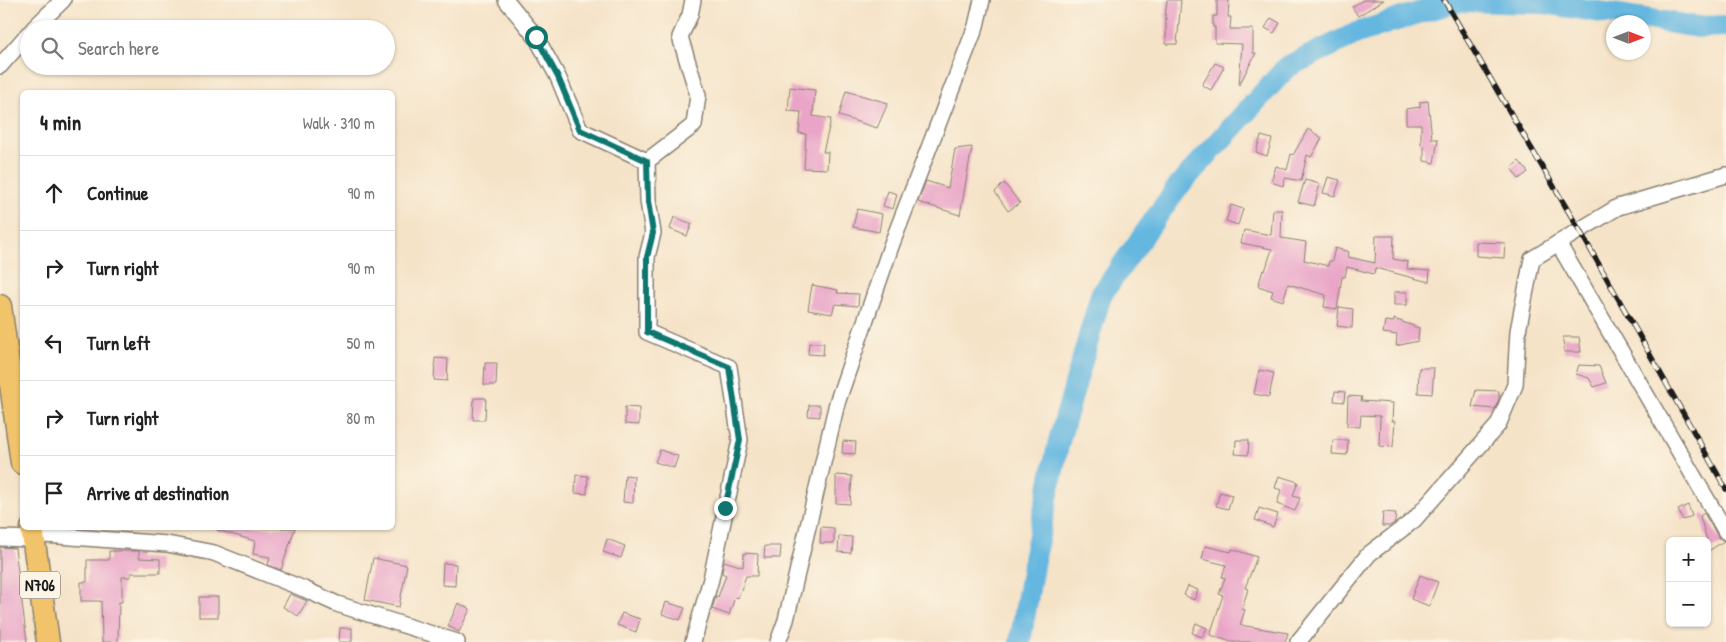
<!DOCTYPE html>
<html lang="en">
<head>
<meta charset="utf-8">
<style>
	body { margin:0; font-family:"Patrick Hand",sans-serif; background:#f6f6f6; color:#222 }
	.controls { position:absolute; right:15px; bottom:15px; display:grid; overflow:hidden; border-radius:8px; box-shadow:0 1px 4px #0004 }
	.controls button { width:45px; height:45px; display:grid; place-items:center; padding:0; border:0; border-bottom:1px solid #e0e0e0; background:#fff; color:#222; font:25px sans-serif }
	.compass { position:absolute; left:1606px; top:15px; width:45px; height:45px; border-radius:50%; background:#fff; box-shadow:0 1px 4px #0004; rotate:90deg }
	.stop { position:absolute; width:15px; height:15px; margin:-11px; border:4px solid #0f766e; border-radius:50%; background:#fff }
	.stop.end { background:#0f766e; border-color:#fff; box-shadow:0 1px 5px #0008 }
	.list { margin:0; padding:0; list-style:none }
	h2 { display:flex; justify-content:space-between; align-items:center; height:65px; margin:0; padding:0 20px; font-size:21px }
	h2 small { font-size:16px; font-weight:400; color:#767676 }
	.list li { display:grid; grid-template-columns:32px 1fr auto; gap:15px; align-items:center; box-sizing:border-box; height:75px; padding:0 20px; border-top:1px solid #e0e0e0 }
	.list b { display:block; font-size:19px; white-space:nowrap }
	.list em { font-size:16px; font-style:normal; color:#767676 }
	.icon { flex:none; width:28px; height:28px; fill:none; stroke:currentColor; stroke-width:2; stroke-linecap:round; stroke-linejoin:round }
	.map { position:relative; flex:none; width:1726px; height:642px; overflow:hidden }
	.search { position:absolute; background:#fff; box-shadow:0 1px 4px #0004; left:20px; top:20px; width:375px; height:55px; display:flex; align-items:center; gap:12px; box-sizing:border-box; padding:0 18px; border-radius:28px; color:#767676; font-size:19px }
	.panel { position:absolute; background:#fff; box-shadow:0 1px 4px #0004; left:20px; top:90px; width:375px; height:440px; border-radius:8px }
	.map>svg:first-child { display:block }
</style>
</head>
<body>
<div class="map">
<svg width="1726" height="642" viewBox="0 0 1726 642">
	<rect width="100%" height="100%" fill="#fcf5e5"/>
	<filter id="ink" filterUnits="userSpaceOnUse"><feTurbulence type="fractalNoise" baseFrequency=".02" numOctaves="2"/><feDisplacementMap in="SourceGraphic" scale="10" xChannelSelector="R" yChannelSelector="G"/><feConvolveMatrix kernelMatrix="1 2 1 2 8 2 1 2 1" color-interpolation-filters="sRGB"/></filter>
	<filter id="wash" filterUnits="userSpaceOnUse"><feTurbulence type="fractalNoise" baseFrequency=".0096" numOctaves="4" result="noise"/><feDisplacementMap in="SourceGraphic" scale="20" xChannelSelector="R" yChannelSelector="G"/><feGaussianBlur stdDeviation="1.12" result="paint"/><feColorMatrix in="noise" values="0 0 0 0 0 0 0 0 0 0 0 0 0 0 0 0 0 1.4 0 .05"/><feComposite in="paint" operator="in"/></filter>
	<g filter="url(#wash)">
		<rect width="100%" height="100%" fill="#f5e3c8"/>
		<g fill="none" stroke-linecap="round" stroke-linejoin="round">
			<path stroke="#65b7e0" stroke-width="22" d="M1020,642L1035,554L1059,441L1101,295L1177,188L1287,67L1357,33L1421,12L1461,1L1543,3L1698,27L1726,26"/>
		</g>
		<g id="blocks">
			<g fill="#e9a4c7">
				<path d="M1167,0H1181L1177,44H1166V18H1165Z"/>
				<path d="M1217,0H1229L1228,17H1231L1230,29H1253V53H1256L1239,85L1242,44L1215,43V27H1213V16H1217Z"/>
				<path d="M1363,0H1384L1358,16L1352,7Z"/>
				<path d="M1271,18L1280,23L1274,33L1265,28Z"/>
				<path d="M1215,63L1224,67L1211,90L1202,85Z"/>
				<path d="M790,87L815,90L813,116L831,119L823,152H828L827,169L804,168L806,134L799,133L801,112L788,111Z"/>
				<path d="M846,91L888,103L877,128L839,116Z"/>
				<path d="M1428,101L1432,139H1438L1434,163L1424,161V146L1421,145V124H1406V109L1420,107V102Z"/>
				<path d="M1308,129L1322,138L1311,157L1307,155L1301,181L1285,178L1283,186L1271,182L1276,166L1287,170L1291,154L1293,155Z"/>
				<path d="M1261,136L1272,139L1267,156L1256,152Z"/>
				<path d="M972,147L960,215L918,202L926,181L948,188L955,149Z"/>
				<path d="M1519,161L1528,172L1519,179L1511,168Z"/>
				<path d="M1328,177L1340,180L1335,196L1323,193Z"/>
				<path d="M1305,180L1320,184L1314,206L1298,202Z"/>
				<path d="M1004,183L1020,203L1008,211L995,192Z"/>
				<path d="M888,191L897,194L893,209L883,206Z"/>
				<path d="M1231,205L1243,209L1238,225L1226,221Z"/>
				<path d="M857,209L882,214L879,232L853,227Z"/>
				<path d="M1273,210H1282L1281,238L1306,242L1304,260L1328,266L1329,261H1332L1335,248L1349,252L1348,257L1375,263L1376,236H1394L1393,259L1408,262L1407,269L1430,271L1429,282L1375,268L1374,274L1347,267L1345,277H1342L1337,309L1324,307L1326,295L1288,284L1283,301L1271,297L1273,291L1258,286L1263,270L1265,271L1272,249L1241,243L1244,230L1271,235Z"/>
				<path d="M674,217L692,224L687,236L670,229Z"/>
				<path d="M1476,242L1505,243L1504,258L1476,256Z"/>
				<path d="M812,285L838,290L837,293L859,294L858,306L835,304L832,314L808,310Z"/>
				<rect x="1394" y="292" width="13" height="13"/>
				<path d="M1339,307L1353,309L1352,328L1337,326Z"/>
				<path d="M1394,319L1419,328L1418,341L1396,346L1397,335L1383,333L1385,321L1394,322Z"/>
				<path d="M1563,337H1579L1581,352H1564Z"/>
				<path d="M809,343H824L823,355L808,354Z"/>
				<path d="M435,358L448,359L447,381L434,380Z"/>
				<path d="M485,363H497L496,385H484Z"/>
				<path d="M1579,365L1599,366L1606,383L1594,387L1589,378L1576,374Z"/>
				<path d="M1419,368H1434L1432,394L1418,393Z"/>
				<path d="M1259,370L1274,373L1269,397L1254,394Z"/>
				<path d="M1476,390L1499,391V399L1495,409L1472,407Z"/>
				<path d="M1335,391L1345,392L1344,402L1334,401Z"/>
				<path d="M1348,396L1362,397L1361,401L1393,403L1392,421H1395L1393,447L1379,446L1380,416L1361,415L1360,427L1347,426Z"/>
				<path d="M474,398H486L485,420H473Z"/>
				<path d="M809,405H820V417L808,416Z"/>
				<path d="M625,407L639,408V425L625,424Z"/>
				<path d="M1236,440H1249L1248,455L1235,454Z"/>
				<path d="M1333,440H1348L1347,455L1332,454Z"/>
				<path d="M843,441L856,442L855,454L842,453Z"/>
				<path d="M660,450L678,456L674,468L655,462Z"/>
				<path d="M576,475L588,476L587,494L575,493Z"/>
				<path d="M625,475L634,476L633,503L623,502Z"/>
				<path d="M836,475L852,476L850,504L836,503Z"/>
				<path d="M1279,476L1298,482L1293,496L1300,498L1295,511L1277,504L1281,490L1275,488Z"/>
				<path d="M1220,492L1232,495L1228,509L1216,506Z"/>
				<path d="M1688,505L1692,516L1683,520L1678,510Z"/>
				<path d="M1259,508L1278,514L1273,527L1255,520Z"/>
				<path d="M1383,512L1396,513L1395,522L1390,526H1382Z"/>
				<path d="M1704,513L1718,537L1724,541L1707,552V540L1700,516Z"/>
				<path d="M821,527L834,528V543H820Z"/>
				<path d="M218,528H295L281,570L268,565L270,557L253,554L255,541L217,530Z"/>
				<path d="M839,536L852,537L851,553L838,552Z"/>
				<path d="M607,539L625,546L621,558L603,552Z"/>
				<path d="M765,546H781L780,558H764Z"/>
				<path d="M1205,546L1231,552L1232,549L1257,557L1245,588L1248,589L1242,609L1245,610L1240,625L1288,633L1285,642H1232L1210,635L1223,595L1219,594L1225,578L1222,577L1226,565L1202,559Z"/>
				<path d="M0,547L15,548L27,642H0Z"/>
				<path d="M109,551H139V558L160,559V573H131V577H122V602H119L118,642H102L101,601H81V582H87V560H109Z"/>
				<path d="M744,553L758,554L757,576H746L738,598L735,597L729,615L712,609L716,596L718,597L726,575L722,573L724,561L743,567Z"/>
				<path d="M373,558L407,565L399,607L365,600Z"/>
				<path d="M443,563L456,564L455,586L442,585Z"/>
				<path d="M1420,575L1438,582L1429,606L1411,599Z"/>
				<path d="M1188,586L1198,590L1194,600L1184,595Z"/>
				<path d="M290,594L307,601L298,616L283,607Z"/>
				<rect x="199" y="597" width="19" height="20"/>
				<path d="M666,602L685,608L680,620L662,614Z"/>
				<path d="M458,603L470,609L459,632L448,626Z"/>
				<path d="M622,613L640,619L636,632L617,625Z"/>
				<path d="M1196,623L1207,628L1202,637L1192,633Z"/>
				<path d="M340,628H352V642H339Z"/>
			</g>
		</g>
	</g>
	<g filter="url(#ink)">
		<use href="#blocks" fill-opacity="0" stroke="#888072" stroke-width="1"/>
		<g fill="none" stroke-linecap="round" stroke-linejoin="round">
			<defs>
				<g id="minor">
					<path d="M506,0L536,37L558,77L580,130L647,161"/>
					<path d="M693,0L690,15L680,37L698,95L694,125L647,161L648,201L653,233L647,257V332L729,367L740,440L711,579L693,642"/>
					<path d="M33,29L63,0"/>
					<path d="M0,66L29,33"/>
					<path d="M1558,243L1726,532"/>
					<path d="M0,538L33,539L45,535L112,540L167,544L214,553L304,589L337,604L457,642"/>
					<path d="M778,642L786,620L837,403L891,246L976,26L982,0"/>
					<path d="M1298,642L1369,554L1414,520L1498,425L1515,385L1518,331L1532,259L1618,207L1726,175"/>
				</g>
				<g id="highway">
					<path d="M0,306L22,463"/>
					<path d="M32,528L48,642"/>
				</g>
			</defs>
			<use href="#minor" stroke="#888072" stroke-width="18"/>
			<use href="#highway" stroke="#888072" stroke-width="25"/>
			<use href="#minor" stroke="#fff" stroke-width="15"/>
			<use href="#highway" stroke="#f1c36a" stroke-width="22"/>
			<defs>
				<path id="rail" d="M1444,0L1580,231L1726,489"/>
			</defs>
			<use href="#rail" stroke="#1c1c1c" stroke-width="5.5"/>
			<use href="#rail" stroke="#fcf5e5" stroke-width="4" stroke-dasharray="11" stroke-linecap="butt"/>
		</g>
	</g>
	<g fill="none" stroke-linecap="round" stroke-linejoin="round" filter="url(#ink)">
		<path stroke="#0f766e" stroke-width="6" d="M536,37L558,77L580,130L647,161L648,201L653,233L647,257V332L729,367L740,440L725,508"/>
	</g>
	<g text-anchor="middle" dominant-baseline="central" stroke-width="5" stroke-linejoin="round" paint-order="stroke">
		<rect fill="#fcf5e5" stroke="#5f5d58" stroke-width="1" x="20" y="571.5" width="40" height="27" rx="4"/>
		<g font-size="16" font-weight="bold" fill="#1c1c1c">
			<text x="40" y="585">N706</text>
		</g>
	</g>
</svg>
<div class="controls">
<button>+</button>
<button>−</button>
</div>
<svg class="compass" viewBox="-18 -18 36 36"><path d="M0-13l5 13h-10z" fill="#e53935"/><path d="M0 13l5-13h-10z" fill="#767676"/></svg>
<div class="stop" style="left:536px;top:37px"></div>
<div class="stop end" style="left:725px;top:508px"></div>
<div class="search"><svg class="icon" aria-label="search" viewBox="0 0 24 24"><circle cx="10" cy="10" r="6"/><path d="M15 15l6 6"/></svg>Search here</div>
<section class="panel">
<h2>4 min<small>Walk · 310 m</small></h2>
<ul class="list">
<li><svg class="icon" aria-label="ahead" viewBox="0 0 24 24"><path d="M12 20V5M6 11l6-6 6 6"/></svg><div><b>Continue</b></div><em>90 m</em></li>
<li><svg class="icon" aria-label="right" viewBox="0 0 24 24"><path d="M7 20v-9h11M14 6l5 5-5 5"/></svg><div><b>Turn right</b></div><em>90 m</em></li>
<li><svg class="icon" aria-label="left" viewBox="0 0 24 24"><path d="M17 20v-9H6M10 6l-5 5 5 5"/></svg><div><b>Turn left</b></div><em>50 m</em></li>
<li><svg class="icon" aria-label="right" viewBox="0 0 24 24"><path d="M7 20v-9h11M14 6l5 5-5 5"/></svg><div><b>Turn right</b></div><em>80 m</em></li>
<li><svg class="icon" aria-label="arrive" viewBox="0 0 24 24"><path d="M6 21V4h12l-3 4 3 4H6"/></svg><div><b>Arrive at destination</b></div></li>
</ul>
</section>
</div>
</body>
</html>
